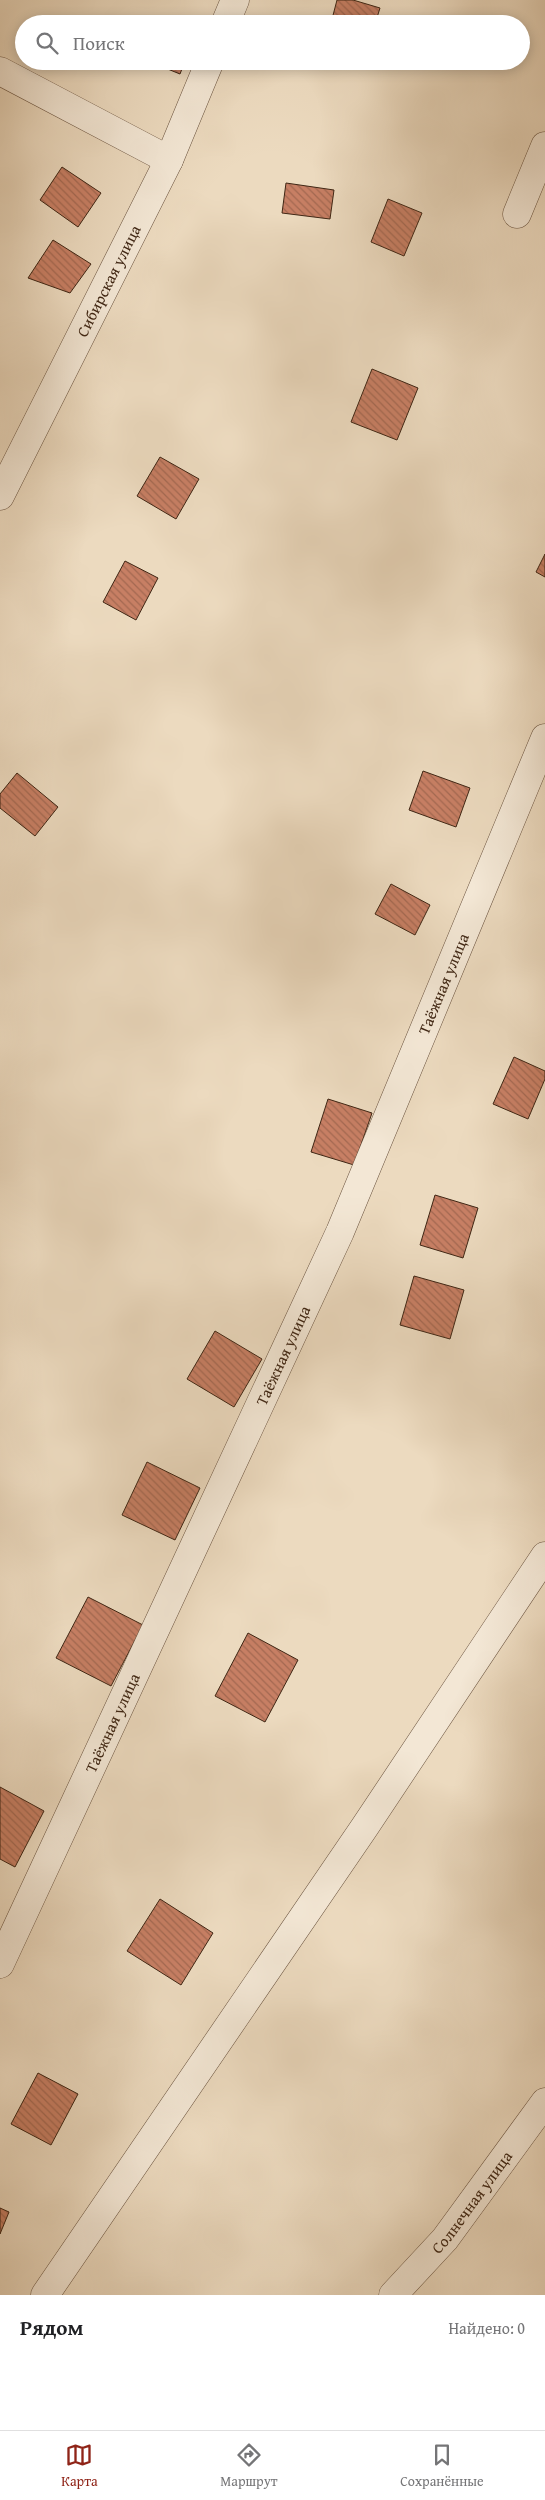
<!DOCTYPE html>
<html lang="ru">
<head>
<meta charset="utf-8">
<style>
	body { margin:0; font-family:"Gentium Book Plus",serif; background:#f2f2f2; color:#202124 }
	.list { margin:0; padding:0; list-style:none }
	h2 { display:flex; justify-content:space-between; align-items:center; height:65px; margin:0; padding:0 20px; font-size:21px }
	h2 small { font-size:16px; font-weight:400; color:#757577 }
	.icon { flex:none; width:28px; height:28px; fill:none; stroke:currentColor; stroke-width:2; stroke-linecap:round; stroke-linejoin:round }
	.map { position:relative; flex:none; width:545px; height:2295px; overflow:hidden }
	.search { position:absolute; background:#fff; box-shadow:0 2px 12px #0003; left:15px; right:15px; top:15px; height:55px; display:flex; align-items:center; gap:12px; box-sizing:border-box; padding:0 18px; border-radius:28px; color:#757577; font-size:19px }
	.sheet { height:135px; background:#fff }
	nav { display:flex; justify-content:space-around; align-items:center; box-sizing:border-box; height:70px; border-top:1px solid #e0e0e0; background:#fff; font-size:14px; color:#757577 }
	nav a { display:grid; justify-items:center; gap:2px }
	nav .on { color:#8f2418 }
	.map>svg:first-child { display:block }
</style>
</head>
<body>
<div class="map">
<svg width="545" height="2295" viewBox="0 0 545 2295">
	<defs>
		<pattern id="building-back-hatch" width="6" height="6" patternUnits="userSpaceOnUse" patternTransform="scale(1.25)"><rect width="6" height="6" fill="#c77f64"/><path d="M-1 5l2 2M0 0l6 6M5-1l2 2" fill="none" stroke="#a36851"/></pattern>
	</defs>
	<rect width="100%" height="100%" fill="#ecdabf"/>
	<filter id="stains"><feTurbulence type="fractalNoise" baseFrequency=".004" numOctaves="4"/><feColorMatrix values="0 0 0 0 .2 0 0 0 0 .09 0 0 0 0 .02 0 0 0 .5 -.17"/></filter>
	<radialGradient id="worn" r=".72"><stop offset=".6" stop-color="#630" stop-opacity="0"/><stop offset="1" stop-color="#630" stop-opacity=".3"/></radialGradient>
	<g fill="url(#building-back-hatch)" stroke="#3f2614">
		<path d="M337,0H353L380,8L375,24L331,23Z"/>
		<path d="M148,61H185L180,74Z"/>
		<path d="M62,167L101,193L78,227L40,200Z"/>
		<path d="M286,183L334,190L330,219L282,213Z"/>
		<path d="M388,199L422,213L404,256L371,242Z"/>
		<path d="M53,240L91,264L70,293L28,278Z"/>
		<path d="M372,369L418,388L397,440L351,422Z"/>
		<path d="M160,457L199,479L176,519L137,496Z"/>
		<path d="M545,554V577L536,572Z"/>
		<path d="M125,561L158,578L136,620L103,602Z"/>
		<path d="M423,771L470,788L456,827L409,810Z"/>
		<path d="M17,773L58,807L35,836L0,808V794Z"/>
		<path d="M391,884L430,905L415,935L375,914Z"/>
		<path d="M514,1057L545,1071V1079L528,1119L493,1104Z"/>
		<path d="M328,1099L372,1113L354,1165L311,1152Z"/>
		<path d="M435,1195L478,1208L463,1258L420,1245Z"/>
		<path d="M414,1276L464,1290L450,1339L400,1325Z"/>
		<path d="M215,1331L262,1359L234,1407L187,1379Z"/>
		<path d="M147,1462L200,1488L175,1540L122,1515Z"/>
		<path d="M88,1597L143,1625L111,1686L56,1658Z"/>
		<path d="M248,1633L298,1660L265,1722L215,1696Z"/>
		<path d="M0,1787L44,1811L15,1867L0,1859Z"/>
		<path d="M160,1899L213,1933L181,1985L127,1951Z"/>
		<path d="M38,2073L78,2094L51,2145L11,2124Z"/>
		<path d="M0,2208L9,2212L0,2234Z"/>
	</g>
	<g fill="none" stroke-linecap="round" stroke-linejoin="round">
		<defs>
			<g id="minor">
				<path d="M225,24L235,0"/>
				<path d="M0,71L169,160"/>
				<path d="M517,214L545,146"/>
				<path id="s1" d="M0,496L169,160L210,61"/>
				<path id="s2" d="M0,1964L340,1232L545,738"/>
				<path d="M45,2295L364,1828L545,1556"/>
				<path id="s3" d="M393,2295L445,2239L545,2102"/>
			</g>
		</defs>
		<use href="#minor" stroke="#6a533f" stroke-width="29"/>
		<use href="#minor" stroke="#f3e7d5" stroke-width="28"/>
	</g>
	<g text-anchor="middle" dominant-baseline="central" stroke-width="4" stroke-linejoin="round" paint-order="stroke">
		<g font-size="16" fill="#3f2614" stroke="#f3e7d5">
			<text stroke="none"><textPath href="#s1" startOffset="241">Сибирская улица</textPath></text>
			<text stroke="none"><textPath href="#s2" startOffset="1076">Таёжная улица</textPath></text>
			<text stroke="none"><textPath href="#s2" startOffset="671">Таёжная улица</textPath></text>
			<text stroke="none"><textPath href="#s2" startOffset="266">Таёжная улица</textPath></text>
			<text stroke="none"><textPath href="#s3" startOffset="122">Солнечная улица</textPath></text>
		</g>
	</g>
	<rect width="100%" height="100%" filter="url(#stains)"/>
	<rect width="100%" height="100%" fill="url(#worn)"/>
</svg>
<div class="search"><svg class="icon" aria-label="search" viewBox="0 0 24 24"><circle cx="10" cy="10" r="6"/><path d="M15 15l6 6"/></svg>Поиск</div>
</div>
<section class="sheet">
<h2>Рядом<small>Найдено: 0</small></h2>
<ul class="list">
</ul>
</section>
<nav>
<a class="on"><svg class="icon" aria-label="map" viewBox="0 0 24 24"><path d="M3 6l6-2 6 2 6-2v14l-6 2-6-2-6 2zM9 4v14M15 6v14"/></svg>Карта</a>
<a><svg class="icon" aria-label="directions" viewBox="0 0 24 24"><path d="M12 3l9 9-9 9-9-9zM9 14v-3h6M13 9l2 2-2 2"/></svg>Маршрут</a>
<a><svg class="icon" aria-label="saved" viewBox="0 0 24 24"><path d="M7 4h10v16l-5-4-5 4z"/></svg>Сохранённые</a>
</nav>
</body>
</html>
